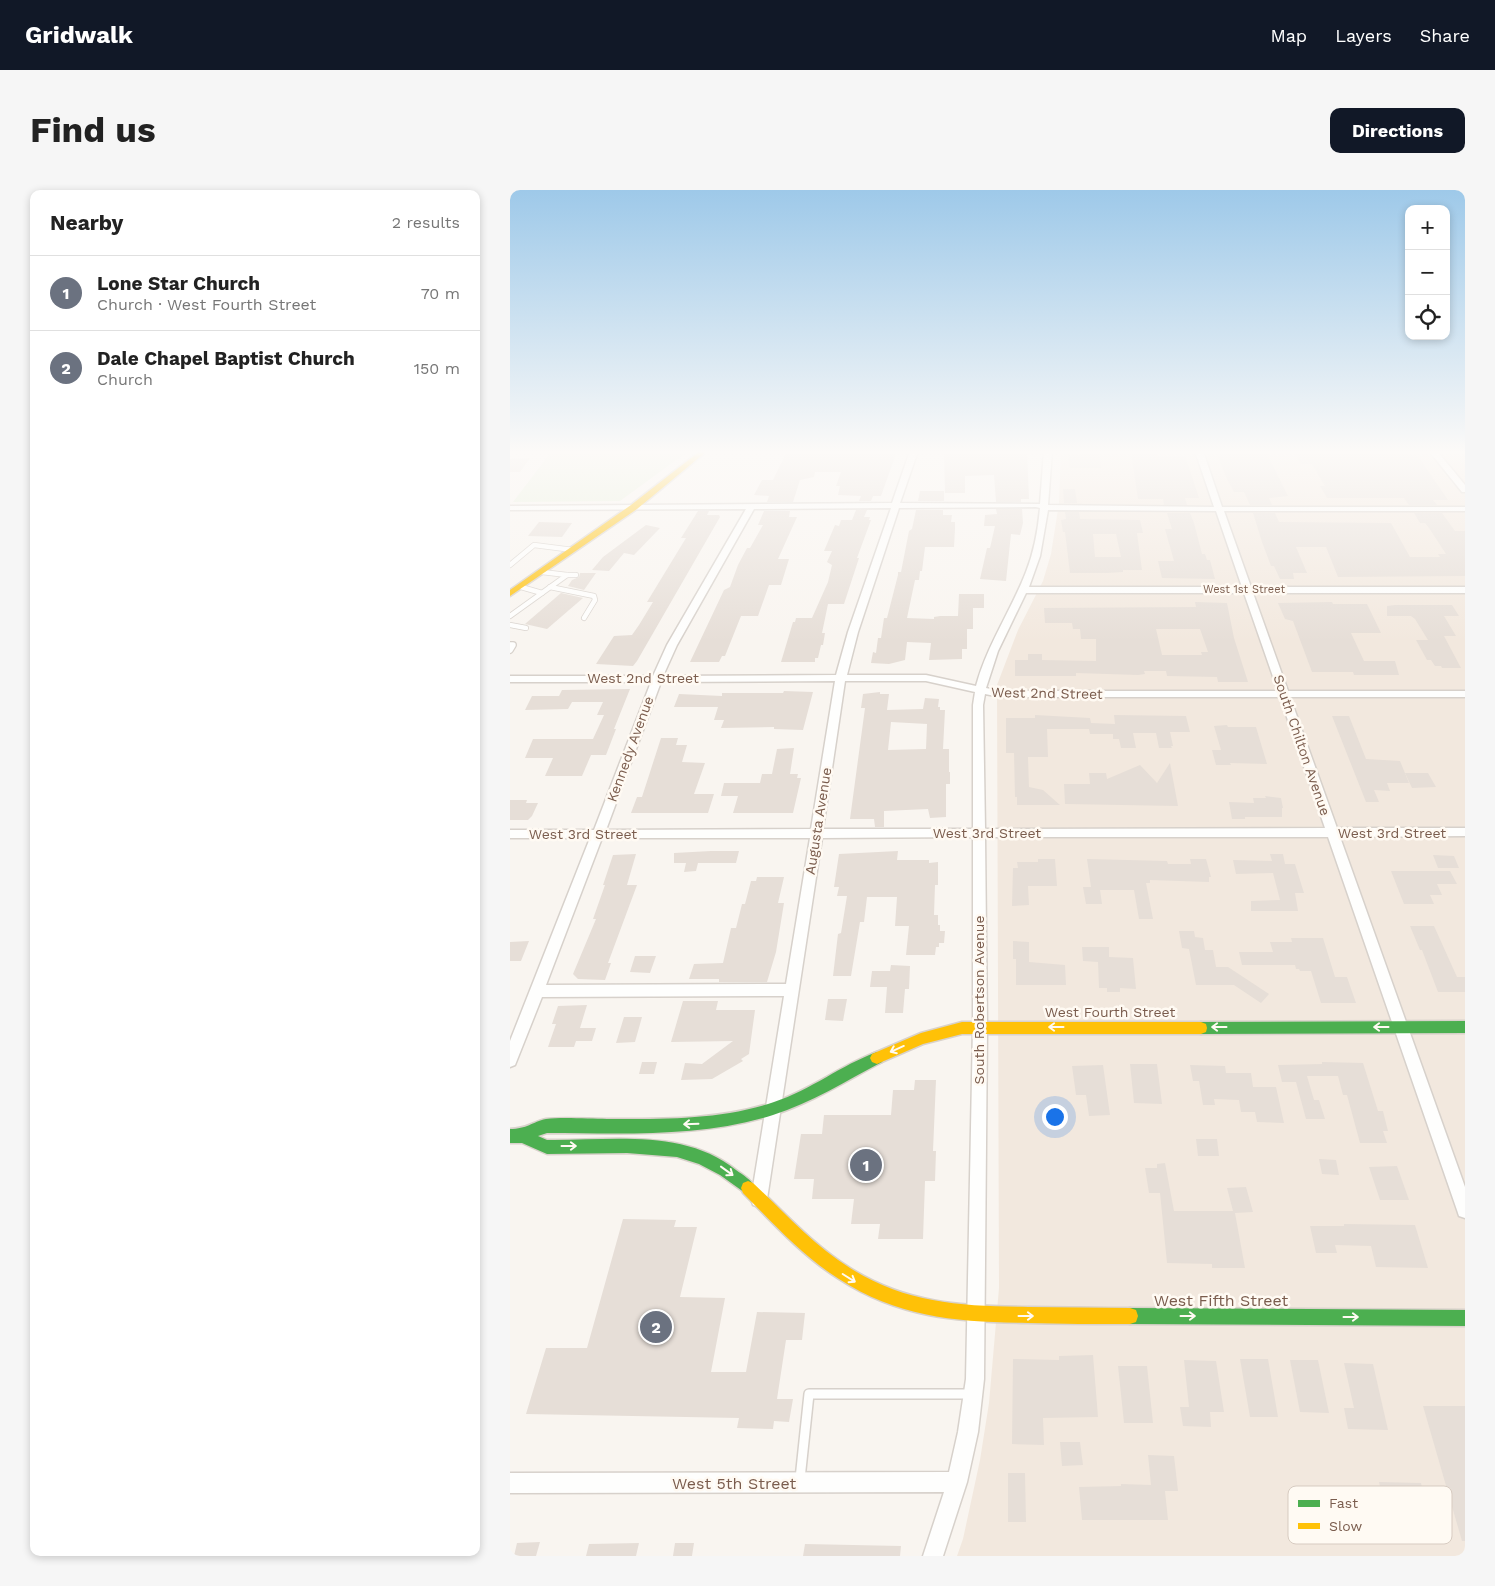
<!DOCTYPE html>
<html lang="en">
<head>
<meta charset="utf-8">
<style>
	body { margin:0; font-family:"Work Sans",sans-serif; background:#f6f6f6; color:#222 }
	.controls { position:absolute; right:15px; top:15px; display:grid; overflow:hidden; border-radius:10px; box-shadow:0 2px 8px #0003 }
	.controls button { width:45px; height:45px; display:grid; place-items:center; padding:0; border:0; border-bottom:1px solid #e0e0e0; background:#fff; color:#222; font:25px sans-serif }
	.you { position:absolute; left:544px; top:926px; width:18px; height:18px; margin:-12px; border:4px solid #fff; border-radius:50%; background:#1a73e8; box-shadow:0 0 0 8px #1a73e833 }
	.badge { display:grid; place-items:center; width:32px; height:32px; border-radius:50%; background:#111827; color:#fff; font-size:16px; font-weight:700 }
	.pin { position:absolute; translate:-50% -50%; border:2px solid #fff; box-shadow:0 1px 5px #0006 }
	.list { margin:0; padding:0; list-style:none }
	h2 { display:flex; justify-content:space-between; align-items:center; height:65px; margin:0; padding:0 20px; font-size:21px }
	h2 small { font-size:16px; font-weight:400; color:#767676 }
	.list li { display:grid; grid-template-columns:32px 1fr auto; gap:15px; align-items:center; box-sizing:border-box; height:75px; padding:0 20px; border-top:1px solid #e0e0e0 }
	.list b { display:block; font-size:19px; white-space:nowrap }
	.list p { margin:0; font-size:16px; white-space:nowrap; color:#767676 }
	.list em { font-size:16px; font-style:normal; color:#767676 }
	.icon { flex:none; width:28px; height:28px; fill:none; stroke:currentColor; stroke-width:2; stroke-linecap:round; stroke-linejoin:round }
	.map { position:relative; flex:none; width:955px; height:1366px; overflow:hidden; border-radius:10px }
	header { display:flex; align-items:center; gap:30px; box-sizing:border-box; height:70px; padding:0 25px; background:#111827; color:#fff }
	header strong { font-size:24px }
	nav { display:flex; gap:28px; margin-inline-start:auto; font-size:18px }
	.intro { display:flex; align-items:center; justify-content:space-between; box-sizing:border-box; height:120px; padding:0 30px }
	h1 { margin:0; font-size:35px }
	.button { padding:12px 22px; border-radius:10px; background:#111827; color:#fff; font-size:18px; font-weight:700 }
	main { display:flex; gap:30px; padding:0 30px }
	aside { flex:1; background:#fff; border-radius:10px; box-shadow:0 2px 8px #0003 }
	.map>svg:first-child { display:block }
</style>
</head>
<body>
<header>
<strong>Gridwalk</strong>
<nav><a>Map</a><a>Layers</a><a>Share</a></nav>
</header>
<div class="intro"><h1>Find us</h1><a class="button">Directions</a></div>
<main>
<aside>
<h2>Nearby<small>2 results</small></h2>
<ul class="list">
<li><span class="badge" style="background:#6b7280">1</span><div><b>Lone Star Church</b><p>Church · West Fourth Street</p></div><em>70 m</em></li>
<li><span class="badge" style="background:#6b7280">2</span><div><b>Dale Chapel Baptist Church</b><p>Church</p></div><em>150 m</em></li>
</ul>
</aside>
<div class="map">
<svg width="955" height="1366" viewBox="0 0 955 1366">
	<rect width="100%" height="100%" fill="#f9f5f0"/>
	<path fill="#f2e8de" d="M551,261H955V1366H447L453,1349L470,1270L479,1213L489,1098L487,495L508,440L533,391L541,364L549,313Z"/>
	<path fill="#e7f0db" d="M42,261H175L177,262L110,311L3,312Z"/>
	<g fill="#e6ded7" fill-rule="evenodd">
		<path d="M277,261L336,263L387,261L371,306H363L361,311H349L351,306L328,305L330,296H326L331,282H305L304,287L290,290L283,312H257L259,306L244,305L252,290H263Z"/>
		<path d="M517,261L519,309H511V312H486L484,285L455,286V303H435L434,263Z"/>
		<path d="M713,261L756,262L778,306L759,308L762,315H740L734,302H724L716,287L708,266H710L709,262Z"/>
		<path d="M571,262H589L591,278H560L558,265H571Z"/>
		<path d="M621,262H646L647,266H675L689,308H675L677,315H654L653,309H628Z"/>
		<path d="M784,262L907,265L938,310H923L927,315H899L894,308H817L810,296H815L802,274H790Z"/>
		<path d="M20,268L10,282H0V269Z"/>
		<path d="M553,299H565L567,313H554Z"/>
		<path d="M410,301H434V311H408Z"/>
		<path d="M486,319H512L513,333L510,345L501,344L496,391L470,389L477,358H480L485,336H474L475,325L487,324Z"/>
		<path d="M346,320H357L354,327H360L359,330H361L347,368H349L334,414H318L312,443H315L313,455H311L308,468H305V472H271L283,432H285L286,428H302L318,392L322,375L317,372L322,361H314L325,335L329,336L331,330H342Z"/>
		<path d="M406,320H433V325H442L441,332H445V339L444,357H415L412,381H410L409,390H405L397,428L424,429V427L430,426H448L449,404H474V418H463V439H457V459H452V469L419,470L421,453L397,452L395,470L379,474L361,473L363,462L366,463L368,448H371L374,428H377L388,385V382H391L399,341L402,339Z"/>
		<path d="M188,321H199L197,325H209L210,327L127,471L123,476L86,474L104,446L122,445L129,435L143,412H137L176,348H171Z"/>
		<path d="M254,321H280L279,327H287L268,369H279L271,395H259L248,426H231L215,466H212L209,472H180L214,400L220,397L228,375L237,358H240L253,335H248Z"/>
		<path d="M555,322H569L570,329L630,330L633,343H627L632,380H613V382L597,383H560L555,342H553L551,330L556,329ZM583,344H606L611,367H585Z"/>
		<path d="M657,323H680L684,333L692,364H695L697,370H700L705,389L652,388L648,371H664L655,339H662Z"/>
		<path d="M743,323H765L769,332L881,333L900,367H930L928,364H936L919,338L915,333H910L904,323H932L945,341H955V386L828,387L816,357H786L797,383H783L784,389H770L764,376H761L752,352Z"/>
		<path d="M29,332L62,333L52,347L18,346Z"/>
		<path d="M136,335L150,338L124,365L114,363L99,381L82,380L93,367Z"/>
		<path d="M70,383H86L74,400L58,396L62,390L69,387Z"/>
		<path d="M51,403L73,408L37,439L15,434Z"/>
		<path d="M685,412L717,413L724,448L738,492H708L707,487L657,486L656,481H634L635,484L628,485L566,483V486H505V470H518V464H532V470L586,471V449H571L570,439H563L562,433H535L534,418L686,417ZM646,439H690L698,462H691L692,465H652Z"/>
		<path d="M822,412L823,414H857L871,443H841L854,471H885L889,485H844L843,482H802L783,431L775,429L768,413Z"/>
		<path d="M885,415H942L949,426H934L946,446H934L951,478H932L931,476H925L921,470H917L906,450H918L905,429L901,426H877V416Z"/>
		<path d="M120,499L104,539H106L96,565H81L72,586H35L43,568H15L23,549H83L94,525H87L93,512H62L58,519L15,520L22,506H49L52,500Z"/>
		<path d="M274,501L303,502L293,540L264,539V537L211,538L214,530H204L208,517H164L169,504L212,506V503H273Z"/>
		<path d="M370,502V504H379L377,520L413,519L415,508L429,509L428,517H430V520H435L433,559H439V582H440V594H436V627L420,628L418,619L374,621V637H365L364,629H340L355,518H351L353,504ZM381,532L417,534L416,559L378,560Z"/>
		<path d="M525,525L580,528L581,533L605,534L604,525L676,526L680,542H660L663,556H661L662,558H649L646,543H623L626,558H611L609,549H603V544H580L579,539H537L538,567H518L519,597L533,600L550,615H507V607H505L504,563H496V528H525Z"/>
		<path d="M822,526H839L856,569L890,571L899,593H877L880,601L864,600L869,612H856Z"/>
		<path d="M717,535L718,537H746L757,574L720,573L721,575H706L702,560H711L704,536Z"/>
		<path d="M151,548H168L166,555H177L172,572L195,573L184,604H204L198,623H121L127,607H132Z"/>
		<path d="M284,558L280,584H288L287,588H291L283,623H223L228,606H211L214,593H250L252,584H262L267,559Z"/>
		<path d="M660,573L668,616L555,614L554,594H580L579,583H596L597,589L630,575L647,593Z"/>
		<path d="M895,583H918L926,597L902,598Z"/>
		<path d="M755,606L771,608L773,618H772V627H735V629H722L719,612L744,613L743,608H756Z"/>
		<path d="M0,610H17L16,613H28L22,626L18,630H0Z"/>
		<path d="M201,661H229L226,673H188L186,681L174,682L176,673H164V663Z"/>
		<path d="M388,661L387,670H419V673L428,672V695H425L424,725H428V735H430V741H435L434,753H429V757H426L425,765H396L399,736H385L387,707H357L354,732H350L341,786H323L328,744L331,743L337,706H327L329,697H324L329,664Z"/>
		<path d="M126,664L117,695H127L98,773H101L95,790L68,789L63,784L86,729H83L95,695H93L103,665Z"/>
		<path d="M760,664H773L775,674H785L794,703H785L788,721H741V711L770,710L763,683L726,684L723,670L762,671Z"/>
		<path d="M923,665L944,666L949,678H928Z"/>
		<path d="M528,669H545L547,696H518L519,715L502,716L503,678H508L507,672H528Z"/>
		<path d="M577,669L657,671L658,674H681L680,669H696L701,687H699V692L640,690V693H636L643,729H629L624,700H590L592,714H576L573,697H581Z"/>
		<path d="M881,681H940L947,694H927L932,705H920L924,714H894Z"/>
		<path d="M247,687H274L268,713H274L266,762L257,792H209V789H179L184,774L213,773L221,738H226L232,714H235L241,691H246Z"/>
		<path d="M900,736H924L947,787H955V802H928L912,760H910Z"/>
		<path d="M669,741H684L685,747L693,748L695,760H703L706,777H718L759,804L751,813L724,795H686L679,759L672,758Z"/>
		<path d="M781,748H813L825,787H837L846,813H811L801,781H790L789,779H786L785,775H732L729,762H763L760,752H782Z"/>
		<path d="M19,751L11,771H0V752Z"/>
		<path d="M503,751L519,752V772L555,775L556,795H506V769H503Z"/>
		<path d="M572,757H599V767L623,768L626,799L610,798V802H597V798H589L588,772L573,771Z"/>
		<path d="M125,766H146L140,783L120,782Z"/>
		<path d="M381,775L400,776L399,799H395L393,823H375L377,797H360L362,781H380Z"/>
		<path d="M318,809H337L333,831L315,830Z"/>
		<path d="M173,811H208L206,820H245L239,864L231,869L233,871L202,889L171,890L175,873L192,874L223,851L161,852Z"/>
		<path d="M77,815L70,838H86L82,851H66L64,857H38L46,834H42L48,816Z"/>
		<path d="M114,827H132L125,852L106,853Z"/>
		<path d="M132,872H147L144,884H129Z"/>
		<path d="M812,872L853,873L868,921H873L878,941H873L877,953H850L837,905H833L828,886H797L804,910H809L815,929H796L786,892H772L768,875L812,874Z"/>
		<path d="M620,874H647L652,914L624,913Z"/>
		<path d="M593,875L600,925L579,926L576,905H566L562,876Z"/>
		<path d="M680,875L715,876L716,883H741L743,897H766L774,933L747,932L745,922H731L729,910L704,909L705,915H693L689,891H683Z"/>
		<path d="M405,890H426L423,961H426L425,991H415L413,1049H368L370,1034H341L344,1009H302L304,989H284L291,944H312L314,925H381L383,900H404Z"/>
		<path d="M686,949H707L709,966H688Z"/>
		<path d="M809,969L826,970L829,985L812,984Z"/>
		<path d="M655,973L664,1021H723L717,998L736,997L743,1022L725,1023L735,1078H702V1074L657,1073L650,1003H639L635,978H647V974Z"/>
		<path d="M887,976L899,1010H870L859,977Z"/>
		<path d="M113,1029L166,1030L164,1037H187L170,1107L215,1108L201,1182H236L247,1122L295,1123L292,1150H276L267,1209H283L279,1232L264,1231L263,1239L227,1238L229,1228L16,1224L36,1158H77Z"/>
		<path d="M834,1034L905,1035L918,1078L866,1077L861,1056L825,1055L827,1063H806L800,1036H834Z"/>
		<path d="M583,1165L588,1227L533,1228L534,1255L502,1254L503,1169L549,1170V1166Z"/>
		<path d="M730,1169H758L768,1227H740Z"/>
		<path d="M674,1170L706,1171L714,1222H700L701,1237L673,1236L670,1217H679Z"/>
		<path d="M780,1170H808L819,1223L790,1222Z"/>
		<path d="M834,1173L863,1174L878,1240L838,1239L834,1218H844Z"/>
		<path d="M608,1176H637L643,1233H614Z"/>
		<path d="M913,1216H955V1351H952Z"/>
		<path d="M550,1252H570L573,1275L552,1276Z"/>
		<path d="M638,1265L664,1266L668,1301H655L658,1330H572L569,1297L611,1296V1294L641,1295Z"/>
		<path d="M498,1283H515L516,1332H498Z"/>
		<path d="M869,1292L911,1293L919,1326L876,1324Z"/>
		<path d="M30,1352L26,1366H4L7,1353Z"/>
		<path d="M129,1353L126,1366H76L79,1354Z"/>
		<path d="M165,1353H184L182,1366H163Z"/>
		<path d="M295,1354L391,1356L390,1366H293Z"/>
	</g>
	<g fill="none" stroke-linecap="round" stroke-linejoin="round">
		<defs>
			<g id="lane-far2">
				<path d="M0,375L24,355L63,360"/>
				<path d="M57,385H66"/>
				<path d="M11,397L32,403"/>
				<path d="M40,397L84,406L85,410L74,428"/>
				<path d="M0,426L57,385L32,382"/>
				<path d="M0,435L16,438"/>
			</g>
			<path id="lane-far1" d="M0,455H3L0,460"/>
			<path id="lane" d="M290,1289L299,1204H462"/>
			<g id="street">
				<path d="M400,261H408L390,313L530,314L534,261H542L538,315L704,317L685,261H693L712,317H955V321H714L741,397H955V403H743L778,501H955V507H780L827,638H955V646L830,647L955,997V1028L949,1026L947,1020L818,647H475L477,837L474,1189L468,1242L457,1292L433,1366H413L434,1302L0,1303V1283L439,1282L448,1242L456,1189L463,837V647L312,648L257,1009L255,1015L249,1017L243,1015L241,1009L274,806L32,807L7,870L5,875L0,877V851L80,648H0V640H84L141,492H0V486H143L157,455L236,319L0,320V316L382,313ZM526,317L530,318C528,340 524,362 516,382C501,421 477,455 466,496L416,485H337L348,442L389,318ZM381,318L338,442L326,485L153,486L167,455L244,319ZM538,320L706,321L732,397H519L530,366ZM516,403H734L768,501H490L476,498L488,461ZM325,491L301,639L96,640L151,492ZM335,491H416L465,502L463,515V639H313ZM475,504L490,507H770L815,638L475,639L473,515ZM92,648H300L276,794L36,795Z"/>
				<path d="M919,261H927L955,295V302H952Z"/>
			</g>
			<g id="fast">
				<path d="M955,831V843L691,844L686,842L685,838L686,834L691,832Z"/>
				<path d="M367,862L372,864L374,868L372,872C336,891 301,913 263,925C190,948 111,943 37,943L28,946L37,950C99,951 174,938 226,980C233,985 242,990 245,998L243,1003L238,1005L210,985L189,974L167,967L117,963L37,964L12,953H0V939C17,939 22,932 36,929C53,927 80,929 97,929C153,929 211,930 264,912C301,900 331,875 367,862Z"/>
				<path d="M620,1118L955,1120V1136L620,1134L614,1132L612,1126L614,1120Z"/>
			</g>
			<g id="slow">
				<path d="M190,261H197L127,319L0,406V400L121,315Z"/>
				<path d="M452,832H691L696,834L697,838L696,842L691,844H452L413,854L367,874L362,872L360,868L362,864L411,843Z"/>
				<path d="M238,991L243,993C274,1022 303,1055 340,1078C397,1114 452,1116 518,1117C552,1117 586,1118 620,1118L626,1120L628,1126L626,1132L620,1134C586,1134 552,1134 518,1133C448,1132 389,1128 329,1089C292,1066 263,1033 233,1003L231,998L233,993Z"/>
			</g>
		</defs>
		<use href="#lane-far2" stroke="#d7d1cb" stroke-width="6"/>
		<use href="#lane-far1" stroke="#d7d1cb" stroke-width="8"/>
		<use href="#lane" stroke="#d7d1cb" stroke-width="12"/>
		<use href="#street" stroke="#d7d1cb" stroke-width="3"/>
		<use href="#fast" stroke="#d9d2cb" stroke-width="3"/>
		<use href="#slow" stroke="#d9d2cb" stroke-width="3"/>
		<use href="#lane-far2" stroke="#fefefd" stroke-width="4.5"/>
		<use href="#lane-far1" stroke="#fefefd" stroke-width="5.5"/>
		<use href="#lane" stroke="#fefefd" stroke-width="9"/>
		<use href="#street" fill="#fefefd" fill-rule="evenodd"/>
		<use href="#fast" fill="#4caf50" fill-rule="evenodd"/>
		<use href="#slow" fill="#ffc107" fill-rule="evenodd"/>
	</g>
	<defs><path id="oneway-shaft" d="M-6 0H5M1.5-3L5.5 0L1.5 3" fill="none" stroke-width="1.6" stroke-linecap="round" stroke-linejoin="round" transform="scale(1.25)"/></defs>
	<g stroke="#fffaf3">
		<use href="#oneway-shaft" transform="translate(546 837) rotate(180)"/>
		<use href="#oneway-shaft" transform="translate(709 837) rotate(180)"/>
		<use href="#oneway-shaft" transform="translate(871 837) rotate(180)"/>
		<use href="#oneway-shaft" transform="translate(387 859) rotate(156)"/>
		<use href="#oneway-shaft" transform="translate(181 934) rotate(178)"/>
		<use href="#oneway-shaft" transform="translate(59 956)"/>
		<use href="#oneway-shaft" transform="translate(217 981) rotate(36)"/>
		<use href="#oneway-shaft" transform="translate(339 1088) rotate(32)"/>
		<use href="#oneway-shaft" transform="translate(516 1126)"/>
		<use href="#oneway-shaft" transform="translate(678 1126)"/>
		<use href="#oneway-shaft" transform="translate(841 1127)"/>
	</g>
	<linearGradient id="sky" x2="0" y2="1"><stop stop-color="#9ec9e9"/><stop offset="0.58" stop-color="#fcfaf8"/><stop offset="1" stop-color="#fcfaf8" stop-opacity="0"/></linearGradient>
	<rect width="955" height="452" fill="url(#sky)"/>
	<g text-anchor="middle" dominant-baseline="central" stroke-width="5" stroke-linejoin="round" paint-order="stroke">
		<g font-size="11" fill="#7a5c4d" stroke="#fffaf3">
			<text x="734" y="399">West 1st Street</text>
		</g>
		<g font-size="14" fill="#7a5c4d" stroke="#fffaf3">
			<text x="133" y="488">West 2nd Street</text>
			<text transform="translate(537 503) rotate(1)">West 2nd Street</text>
			<text transform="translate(792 555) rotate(71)">South Chilton Avenue</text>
			<text transform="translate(120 559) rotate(-70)">Kennedy Avenue</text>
			<text transform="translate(308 631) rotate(-81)">Augusta Avenue</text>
			<text x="477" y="643">West 3rd Street</text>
			<text x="882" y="643">West 3rd Street</text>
			<text x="73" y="644">West 3rd Street</text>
			<text transform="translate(469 810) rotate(-90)">South Robertson Avenue</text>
			<text x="600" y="822">West Fourth Street</text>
		</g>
		<g font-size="16" fill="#7a5c4d" stroke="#fffaf3">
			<text x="711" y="1110">West Fifth Street</text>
			<text x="224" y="1293">West 5th Street</text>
		</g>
	</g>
	<rect x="778" y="1296" width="164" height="58" rx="8" fill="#fffaf3" stroke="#d7cbc1" stroke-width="1"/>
	<rect x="788" y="1310" width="22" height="7" fill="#4caf50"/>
	<rect x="788" y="1333" width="22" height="6" fill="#ffc107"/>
	<g font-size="14" fill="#7a5c4d">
		<text x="819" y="1318">Fast</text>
		<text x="819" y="1341">Slow</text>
	</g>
</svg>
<div class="controls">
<button>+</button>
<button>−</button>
<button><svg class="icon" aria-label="locate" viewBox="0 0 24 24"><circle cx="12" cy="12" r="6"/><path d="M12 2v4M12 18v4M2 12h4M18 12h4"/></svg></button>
</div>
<div class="you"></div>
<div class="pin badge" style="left:356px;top:975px;background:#6b7280">1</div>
<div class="pin badge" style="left:146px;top:1137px;background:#6b7280">2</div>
</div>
</main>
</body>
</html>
